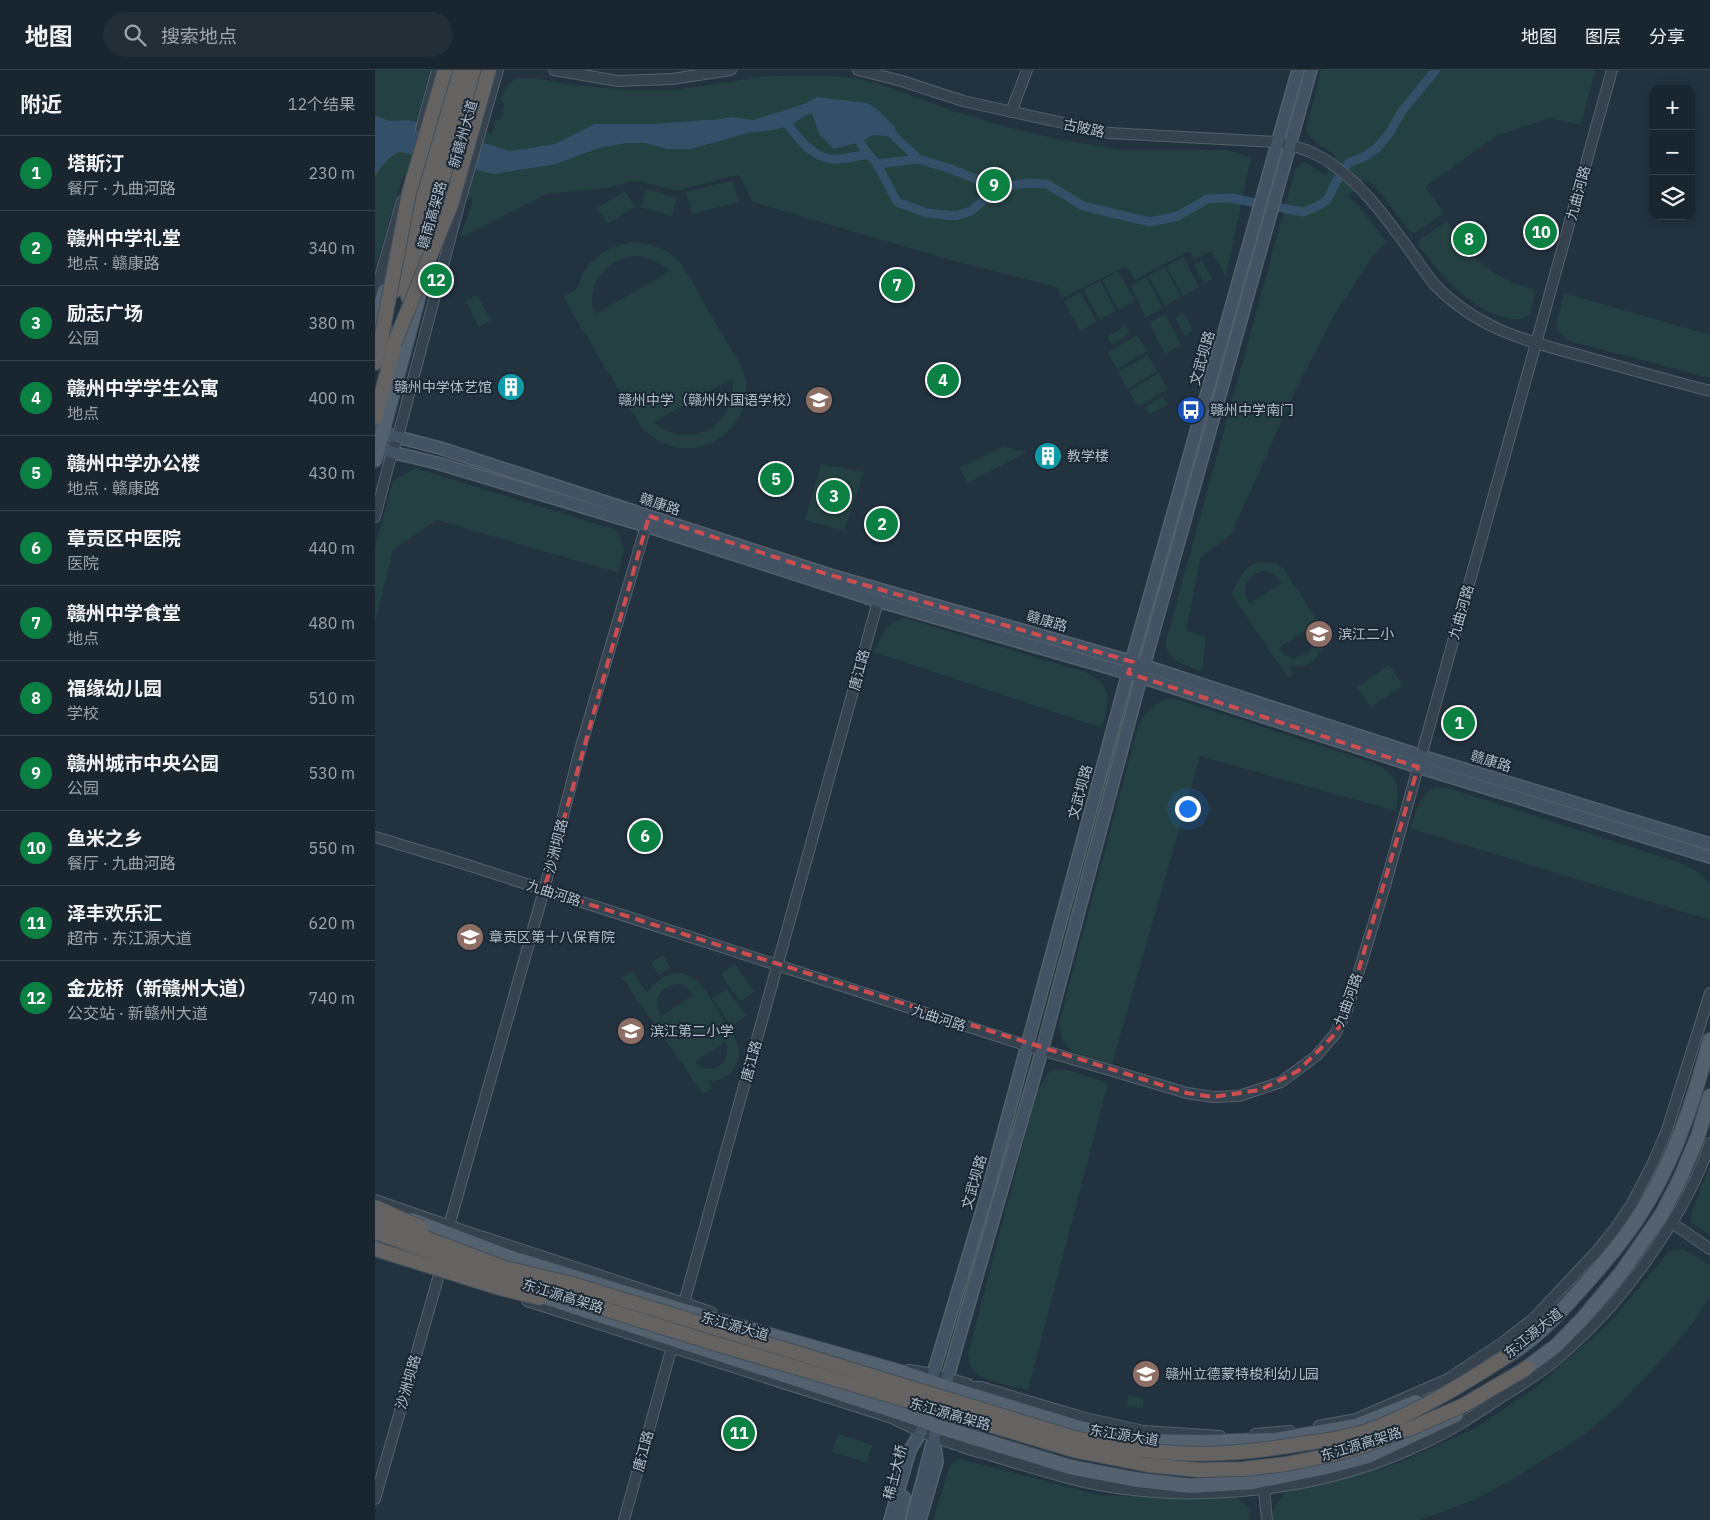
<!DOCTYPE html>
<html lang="zh">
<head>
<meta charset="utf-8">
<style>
	body { margin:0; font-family:"IBM Plex Sans","Noto Sans SC",sans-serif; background:#232e37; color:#f1f3f6 }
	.controls { position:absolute; right:15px; top:15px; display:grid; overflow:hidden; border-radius:10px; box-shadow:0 2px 12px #0003 }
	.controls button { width:45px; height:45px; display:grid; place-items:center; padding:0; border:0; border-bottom:1px solid #38434b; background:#1a262f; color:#f1f3f6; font:25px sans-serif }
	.you { position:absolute; left:812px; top:738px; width:18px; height:18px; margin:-12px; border:4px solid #fff; border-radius:50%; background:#1a73e8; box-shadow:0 0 0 8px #1a73e833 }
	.badge { display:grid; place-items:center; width:32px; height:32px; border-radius:50%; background:#0b8043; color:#fff; font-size:16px; font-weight:700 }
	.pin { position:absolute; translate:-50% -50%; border:2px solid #fff; box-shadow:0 1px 5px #0006 }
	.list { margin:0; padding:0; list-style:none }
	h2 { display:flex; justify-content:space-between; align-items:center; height:65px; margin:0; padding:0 20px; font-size:21px }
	h2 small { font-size:16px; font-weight:400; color:#9fa5aa }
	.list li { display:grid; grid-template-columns:32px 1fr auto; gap:15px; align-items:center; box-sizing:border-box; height:75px; padding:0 20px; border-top:1px solid #38434b }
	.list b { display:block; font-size:19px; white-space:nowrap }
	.list p { margin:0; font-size:16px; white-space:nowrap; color:#9fa5aa }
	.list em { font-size:16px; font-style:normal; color:#9fa5aa }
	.icon { flex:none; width:28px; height:28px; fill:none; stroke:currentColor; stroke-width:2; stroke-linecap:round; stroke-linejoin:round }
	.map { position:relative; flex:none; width:1335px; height:1450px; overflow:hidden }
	header { display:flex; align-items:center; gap:30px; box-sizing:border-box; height:70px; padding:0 25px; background:#1a262f; border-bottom:1px solid #38434b }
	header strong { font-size:24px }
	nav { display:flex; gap:28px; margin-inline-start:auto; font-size:18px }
	.search { width:350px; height:45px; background:#232e37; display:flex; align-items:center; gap:12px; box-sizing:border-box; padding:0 18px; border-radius:28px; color:#9fa5aa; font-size:19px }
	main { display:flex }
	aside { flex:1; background:#1a262f }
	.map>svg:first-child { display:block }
</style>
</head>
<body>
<header>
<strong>地图</strong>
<div class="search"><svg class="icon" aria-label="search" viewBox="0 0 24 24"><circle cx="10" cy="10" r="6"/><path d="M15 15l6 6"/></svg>搜索地点</div>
<nav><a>地图</a><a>图层</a><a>分享</a></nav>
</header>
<main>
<aside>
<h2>附近<small>12个结果</small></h2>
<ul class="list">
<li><span class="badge">1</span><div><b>塔斯汀</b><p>餐厅 · 九曲河路</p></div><em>230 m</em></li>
<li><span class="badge">2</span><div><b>赣州中学礼堂</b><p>地点 · 赣康路</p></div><em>340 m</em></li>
<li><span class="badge">3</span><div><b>励志广场</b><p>公园</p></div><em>380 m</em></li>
<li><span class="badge">4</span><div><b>赣州中学学生公寓</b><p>地点</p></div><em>400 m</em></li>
<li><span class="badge">5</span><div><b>赣州中学办公楼</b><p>地点 · 赣康路</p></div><em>430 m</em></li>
<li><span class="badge">6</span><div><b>章贡区中医院</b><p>医院</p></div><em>440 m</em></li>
<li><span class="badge">7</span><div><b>赣州中学食堂</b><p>地点</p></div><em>480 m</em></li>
<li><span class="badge">8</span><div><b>福缘幼儿园</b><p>学校</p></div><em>510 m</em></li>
<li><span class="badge">9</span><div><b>赣州城市中央公园</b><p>公园</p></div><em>530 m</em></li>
<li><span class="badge">10</span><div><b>鱼米之乡</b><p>餐厅 · 九曲河路</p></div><em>550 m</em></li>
<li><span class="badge">11</span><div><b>泽丰欢乐汇</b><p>超市 · 东江源大道</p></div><em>620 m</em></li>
<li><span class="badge">12</span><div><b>金龙桥（新赣州大道）</b><p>公交站 · 新赣州大道</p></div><em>740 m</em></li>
</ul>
</aside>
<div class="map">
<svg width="1335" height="1450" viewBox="0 0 1335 1450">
	<rect width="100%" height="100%" fill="#22323f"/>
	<g fill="#244040" fill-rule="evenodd">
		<path d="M0,0H55L45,38L117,64L120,50L126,49L130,33L125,31L131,17L140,9L158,8L198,15L253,20H300L393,6L444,5L479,8L505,14L581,42L625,55L682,69L747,80H851L876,87L851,206L836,181L819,190L814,181L760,210L751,196L687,228L682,217L572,189L378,132L363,105L302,121L271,113L257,111L233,118L172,124L85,168L98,129L28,106L0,197Z"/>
		<path d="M946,0H1220L1206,55L1175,48L1121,66L1050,117L1069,143L1040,163L1035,162L1003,120L990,109L973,126L984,136L1011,172L997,187L958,247L921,319L856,465L826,487L811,560L831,567L827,601C810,596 798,593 790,575L920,100L926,94L930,92L950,105L961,86C949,77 937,74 931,59Z"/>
		<path d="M358,110L363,132L317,144L311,122Z"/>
		<path d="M271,119L302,128L297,146L265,137Z"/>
		<path d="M250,121L260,137L232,154L222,138Z"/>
		<path d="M1072,151C1081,163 1088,176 1098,186C1116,204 1137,213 1160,220C1159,227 1158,237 1155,243C1151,249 1144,250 1138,249C1099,245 1065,204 1043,175L1044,170Z"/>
		<path d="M258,172C278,173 294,179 307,195C322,220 336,245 351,271C357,281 366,293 369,304C379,336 356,370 325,377C302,382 281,373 266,357L188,227C192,224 200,222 202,218C205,215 206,207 208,203C219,185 237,175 258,172ZM266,186L285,193L295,201L219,245C210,213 233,185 266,186ZM357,309C364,355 315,383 279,352Z"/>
		<path d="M808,187L824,217L808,226L791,196Z"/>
		<path d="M827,190L837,209L829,213L819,195Z"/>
		<path d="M790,197L806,227L790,236L773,206Z"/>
		<path d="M743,201L760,231L743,240L727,210Z"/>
		<path d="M771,207L788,238L771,247L755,216Z"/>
		<path d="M725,211L741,241L725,250L708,220Z"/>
		<path d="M705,222L722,252L705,261L689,231Z"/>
		<path d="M1189,223L1335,265V308L1194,271L1187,266L1181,255Z"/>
		<path d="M102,225L116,250L104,257L90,231Z"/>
		<path d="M808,243L818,261L810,266L800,247Z"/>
		<path d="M790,244L807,275L790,284L774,253Z"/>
		<path d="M750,256L755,263L737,275L732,267Z"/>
		<path d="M762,265L772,281L742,299L732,283Z"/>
		<path d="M773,285L782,301L753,319L743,302Z"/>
		<path d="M783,303L793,319L763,337L754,321Z"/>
		<path d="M788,326L793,334L775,345L770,337Z"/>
		<path d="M628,376L652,382L593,413L584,398Z"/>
		<path d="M446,394L489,402L469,461L430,450Z"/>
		<path d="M40,398L241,460L249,478L244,503L62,450L18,480L0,554V477L18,411Z"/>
		<path d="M883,492L900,493L909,499L946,557L949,567L948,578L939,591L929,596H914L919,604L913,608L856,523C867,510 864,499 883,492ZM888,501L898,503L907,513L875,533C865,520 872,504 888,501ZM936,557C942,567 940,577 931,584L918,588L910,585L904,578Z"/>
		<path d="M529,548L713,603C739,617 734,633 727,658L499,582C507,565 509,553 529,548Z"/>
		<path d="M1014,595L1028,615L996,637L982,617Z"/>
		<path d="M791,629H801L999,693C1024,707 1025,714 1021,741L825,686L737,994L696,981L687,970L684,953L763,656C771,640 775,638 791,629Z"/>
		<path d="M1060,718H1073L1306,793C1317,798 1330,804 1335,816V850L1035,758C1041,742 1044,725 1060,718Z"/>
		<path d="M288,885L296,898L284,905L276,893Z"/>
		<path d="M360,894L379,922L365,931L346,904Z"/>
		<path d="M257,901L272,923C284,905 305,894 323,912C332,921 338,933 345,944C351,954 361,965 363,977C367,995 351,1013 332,1011L337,1018L328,1024L247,908ZM301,914C309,914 314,918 318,925L287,946C277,931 284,919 301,914ZM350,972C354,982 352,990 343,997L330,999L320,992Z"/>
		<path d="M352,919L371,946L356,956L337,928Z"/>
		<path d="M684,1000H693L733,1013L653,1320C638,1316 602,1311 595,1296C594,1293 594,1288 593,1284L662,1021L675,1001Z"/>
		<path d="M1335,1095V1165L1316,1152L1317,1141Z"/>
		<path d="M1309,1179L1335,1195V1226L1317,1254L1283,1294L1241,1338L1207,1366L1140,1408L1099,1430L1045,1450H898L897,1441L910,1422L1024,1393L1102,1357L1164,1315L1236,1251L1294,1181Z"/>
		<path d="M753,1326L769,1328L768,1338L751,1336Z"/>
		<path d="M463,1364L497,1375L492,1393L457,1382Z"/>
		<path d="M585,1389L724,1425L798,1428H861L874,1437L875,1450H558L575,1395Z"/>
	</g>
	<path fill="#344f68" d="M442,27L492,33L503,40L521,58L517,65L512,66L498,65L486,72L459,79L444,64L437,44H433L416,55L400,60L376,62L316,79H292L270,73H252L224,78L181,94L119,104L26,82C15,84 6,97 0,106V45L14,51L34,50L135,81L180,74L220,54H278L346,49L356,47L378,50L429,34Z"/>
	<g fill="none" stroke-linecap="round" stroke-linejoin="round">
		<g stroke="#344f68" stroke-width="9">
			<path d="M410,51C424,69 440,92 465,89C474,88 484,86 493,84"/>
			<path d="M507,59L514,61L543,89"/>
			<path d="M479,63L493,84L502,94L522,132L552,143L580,146L596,141L623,118L652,113L672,114L708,136L775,152L803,146L832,129L856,128L928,142L941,137L952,130L961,112L973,93L989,87L1002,78L1015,62L1027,41L1061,0"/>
			<path d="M502,94L543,89L576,99L623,118"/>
		</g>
		<defs>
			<g id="tertiary">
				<path d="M179,0L243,11L297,9L356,0"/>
				<path d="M483,0L527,11L588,31L734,63L903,72C915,75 928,78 940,84C990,109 1026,170 1059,214C1105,262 1157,272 1218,289C1257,300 1296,311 1335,321"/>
				<path d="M636,42L652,0"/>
				<path d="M46,59L62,0"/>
				<path d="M0,224L27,131"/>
				<path d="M0,447L17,382L23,366L84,135L123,0"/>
				<path d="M0,767L80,791L653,976L812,1023L838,1027L864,1026L906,1012L941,986L961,963L972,940L1010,816L1237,0"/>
				<path d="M0,1130L75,1156L336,1242"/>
				<path d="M1297,1153L1335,1179"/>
				<path d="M72,1163L169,820L205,680L273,449"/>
				<path d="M152,1231L517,1348L546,1362L579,1374"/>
				<path d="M534,1300L558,1304L593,1314"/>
				<path d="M581,1317H606L710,1348L769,1361L845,1366"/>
				<path d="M944,1356L981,1349L1073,1309L1127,1273L1158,1249L1221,1182L1239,1160L1256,1135L1277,1095L1292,1060L1335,923"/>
				<path d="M564,1359C570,1364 577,1373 585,1376C594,1380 603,1382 612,1384C633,1391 654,1397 675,1403C792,1439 938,1426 1049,1373C1076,1361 1101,1344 1125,1328C1147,1314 1171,1300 1190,1282C1223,1253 1252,1220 1276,1184C1300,1150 1322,1113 1335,1073"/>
				<path d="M880,1364L915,1361"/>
				<path d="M889,1420L892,1450"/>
				<path d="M0,1429L67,1194"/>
				<path d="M249,1450L503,531"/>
			</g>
			<g id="secondary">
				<path d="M0,361L65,378L455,505L758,592L1046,686L1335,774"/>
				<path d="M0,378L62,393L271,456L503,531L766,607L1043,697L1335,787"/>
				<path d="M555,1320L558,1304L611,1127L753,603L923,0"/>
				<path d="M515,1450L535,1380L546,1362L551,1343"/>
				<path d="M524,1450L529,1427"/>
				<path d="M537,1450L557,1374"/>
				<path d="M545,1450L562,1392L559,1368L570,1317L667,980L769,596L936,0"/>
			</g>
			<g id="primary">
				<path d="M63,156L107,0"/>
				<path d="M0,254L10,221"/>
				<path d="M0,390L44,225"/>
				<path d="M37,1150L134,1187L306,1240L526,1302L570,1317L705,1358L771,1371L829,1372L900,1370L981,1356L1041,1332"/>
				<path d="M3,1170L60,1192"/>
				<path d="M154,1222L550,1351L561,1356L695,1397L763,1410L816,1416L878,1412L952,1397L993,1386L1081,1345"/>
				<path d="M1125,1290C1156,1274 1182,1246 1205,1220C1222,1201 1239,1182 1253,1162C1295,1105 1317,1037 1335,970"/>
				<path d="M1143,1304L1181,1276L1210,1246L1246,1203L1287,1144L1306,1107L1323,1066L1335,1026"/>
			</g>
			<g id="trunk">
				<path d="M21,220L85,0"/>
				<path d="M33,227L99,0"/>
				<path d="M0,293L10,258"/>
				<path d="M0,348L23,262"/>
			</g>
		</defs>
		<use href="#tertiary" stroke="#54616d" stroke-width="12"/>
		<use href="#secondary" stroke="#54616d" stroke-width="14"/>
		<use href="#primary" stroke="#424f5b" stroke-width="16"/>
		<use href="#trunk" stroke="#414e5a" stroke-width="16"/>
		<use href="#tertiary" stroke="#36434f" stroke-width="10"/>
		<use href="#secondary" stroke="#445363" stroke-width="11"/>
		<use href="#primary" stroke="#54626f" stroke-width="14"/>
		<use href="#trunk" stroke="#656361" stroke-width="14"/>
		<defs>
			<g id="trunk-bridge">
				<path d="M6,269L34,123L70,0"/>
				<path d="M19,274L76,135L114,0"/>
				<path d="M0,1137L47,1158"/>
				<path d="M0,1149L130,1198L197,1214L703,1369C725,1373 748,1377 770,1380C824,1388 879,1382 932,1373C953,1370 975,1367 995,1360C1045,1341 1090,1313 1135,1284"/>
				<path d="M0,1162L127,1207L335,1272L702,1381L773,1395L824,1400L868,1399L911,1394L956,1385L989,1376L1041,1356L1089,1335L1152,1298"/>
				<path d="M0,1179L125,1218L165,1228"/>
			</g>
		</defs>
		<use href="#trunk-bridge" stroke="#414e5a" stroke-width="16" stroke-linecap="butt"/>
		<use href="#trunk-bridge" stroke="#656361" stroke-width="14"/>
	</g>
	<path fill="none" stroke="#cd4e50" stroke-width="4" stroke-dasharray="10 6" stroke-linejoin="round" d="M274,446L455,505L758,592L753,603L1043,697L972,940L961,963L923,1001L885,1020L838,1027L812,1023L169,820Z"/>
	<defs>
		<symbol id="building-disc" viewBox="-11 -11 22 22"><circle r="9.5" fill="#0f9aa8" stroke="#1b2834"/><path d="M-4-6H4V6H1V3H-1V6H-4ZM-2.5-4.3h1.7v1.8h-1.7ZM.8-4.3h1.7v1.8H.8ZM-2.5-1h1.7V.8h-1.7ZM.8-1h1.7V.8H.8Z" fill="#fff"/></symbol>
		<symbol id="school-disc" viewBox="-11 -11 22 22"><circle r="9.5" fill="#8d6e63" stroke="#1b2834"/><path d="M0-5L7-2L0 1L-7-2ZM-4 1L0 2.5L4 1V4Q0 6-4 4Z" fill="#fff"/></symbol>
		<symbol id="bus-disc" viewBox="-11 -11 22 22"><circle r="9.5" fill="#1a4fb4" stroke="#1b2834"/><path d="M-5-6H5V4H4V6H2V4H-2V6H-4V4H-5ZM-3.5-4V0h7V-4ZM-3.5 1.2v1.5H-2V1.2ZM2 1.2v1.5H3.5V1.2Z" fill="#fff"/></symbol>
	</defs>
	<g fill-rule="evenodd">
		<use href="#building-disc" x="120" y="301" width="32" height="32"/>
		<use href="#school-disc" x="428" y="314" width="32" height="32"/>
		<use href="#bus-disc" x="800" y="324" width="32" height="32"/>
		<use href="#building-disc" x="657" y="370" width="32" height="32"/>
		<use href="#school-disc" x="928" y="548" width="32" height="32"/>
		<use href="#school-disc" x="79" y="851" width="32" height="32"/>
		<use href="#school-disc" x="240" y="945" width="32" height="32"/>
		<use href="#school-disc" x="755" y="1288" width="32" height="32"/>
	</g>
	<g text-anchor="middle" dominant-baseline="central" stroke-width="4" stroke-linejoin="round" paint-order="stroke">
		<g font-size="14" fill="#b2beca" stroke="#1b2834">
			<text transform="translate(709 58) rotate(12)">古陂路</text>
			<text transform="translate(88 64) rotate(-74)">新赣州大道</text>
			<text transform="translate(1203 123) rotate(-75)">九曲河路</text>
			<text transform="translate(57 145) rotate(-74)">赣南高架路</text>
			<text transform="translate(827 288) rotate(-74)">文武坝路</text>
			<text transform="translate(285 434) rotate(18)">赣康路</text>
			<text transform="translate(1086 542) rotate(-74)">九曲河路</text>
			<text transform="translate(672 551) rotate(16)">赣康路</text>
			<text transform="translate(484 600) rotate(-75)">唐江路</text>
			<text transform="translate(1116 691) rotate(17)">赣康路</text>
			<text transform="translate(705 722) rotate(-75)">文武坝路</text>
			<text transform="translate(181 776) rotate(-76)">沙洲坝路</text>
			<text transform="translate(179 823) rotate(18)">九曲河路</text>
			<text transform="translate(973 930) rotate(-70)">九曲河路</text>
			<text transform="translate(564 948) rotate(18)">九曲河路</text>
			<text transform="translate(376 991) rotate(-75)">唐江路</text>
			<text transform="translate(599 1112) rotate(-74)">文武坝路</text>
			<text transform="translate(188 1226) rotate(17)">东江源高架路</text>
			<text transform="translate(360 1256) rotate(16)">东江源大道</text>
			<text transform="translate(1158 1263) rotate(-39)">东江源大道</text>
			<text transform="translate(33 1312) rotate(-74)">沙洲坝路</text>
			<text transform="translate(575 1344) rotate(16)">东江源高架路</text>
			<text transform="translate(749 1365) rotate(9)">东江源大道</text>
			<text transform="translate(986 1374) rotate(-17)">东江源高架路</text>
			<text transform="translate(268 1381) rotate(-75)">唐江路</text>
			<text transform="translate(520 1402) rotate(-76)">稀土大桥</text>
		</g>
		<g font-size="14" fill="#b2beca" stroke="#1b2834" text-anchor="start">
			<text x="117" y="317" text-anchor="end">赣州中学体艺馆</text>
			<text x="425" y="330" text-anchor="end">赣州中学（赣州外国语学校）</text>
			<text x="835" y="340">赣州中学南门</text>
			<text x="692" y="386">教学楼</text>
			<text x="963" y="564">滨江二小</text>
			<text x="114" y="867">章贡区第十八保育院</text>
			<text x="275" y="961">滨江第二小学</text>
			<text x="790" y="1304">赣州立德蒙特梭利幼儿园</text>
		</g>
	</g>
</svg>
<div class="controls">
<button>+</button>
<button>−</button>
<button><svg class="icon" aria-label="layers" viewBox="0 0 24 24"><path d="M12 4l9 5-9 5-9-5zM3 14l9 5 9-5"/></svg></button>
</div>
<div class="you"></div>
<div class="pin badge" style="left:1084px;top:653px">1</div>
<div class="pin badge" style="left:507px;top:454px">2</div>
<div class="pin badge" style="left:459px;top:426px">3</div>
<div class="pin badge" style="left:568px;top:310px">4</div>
<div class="pin badge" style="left:401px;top:409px">5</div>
<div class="pin badge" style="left:270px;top:766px">6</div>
<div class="pin badge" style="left:522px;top:215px">7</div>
<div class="pin badge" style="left:1094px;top:169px">8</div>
<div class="pin badge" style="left:619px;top:115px">9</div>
<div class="pin badge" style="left:1166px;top:162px">10</div>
<div class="pin badge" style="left:364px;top:1363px">11</div>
<div class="pin badge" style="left:61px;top:210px">12</div>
</div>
</main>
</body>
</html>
